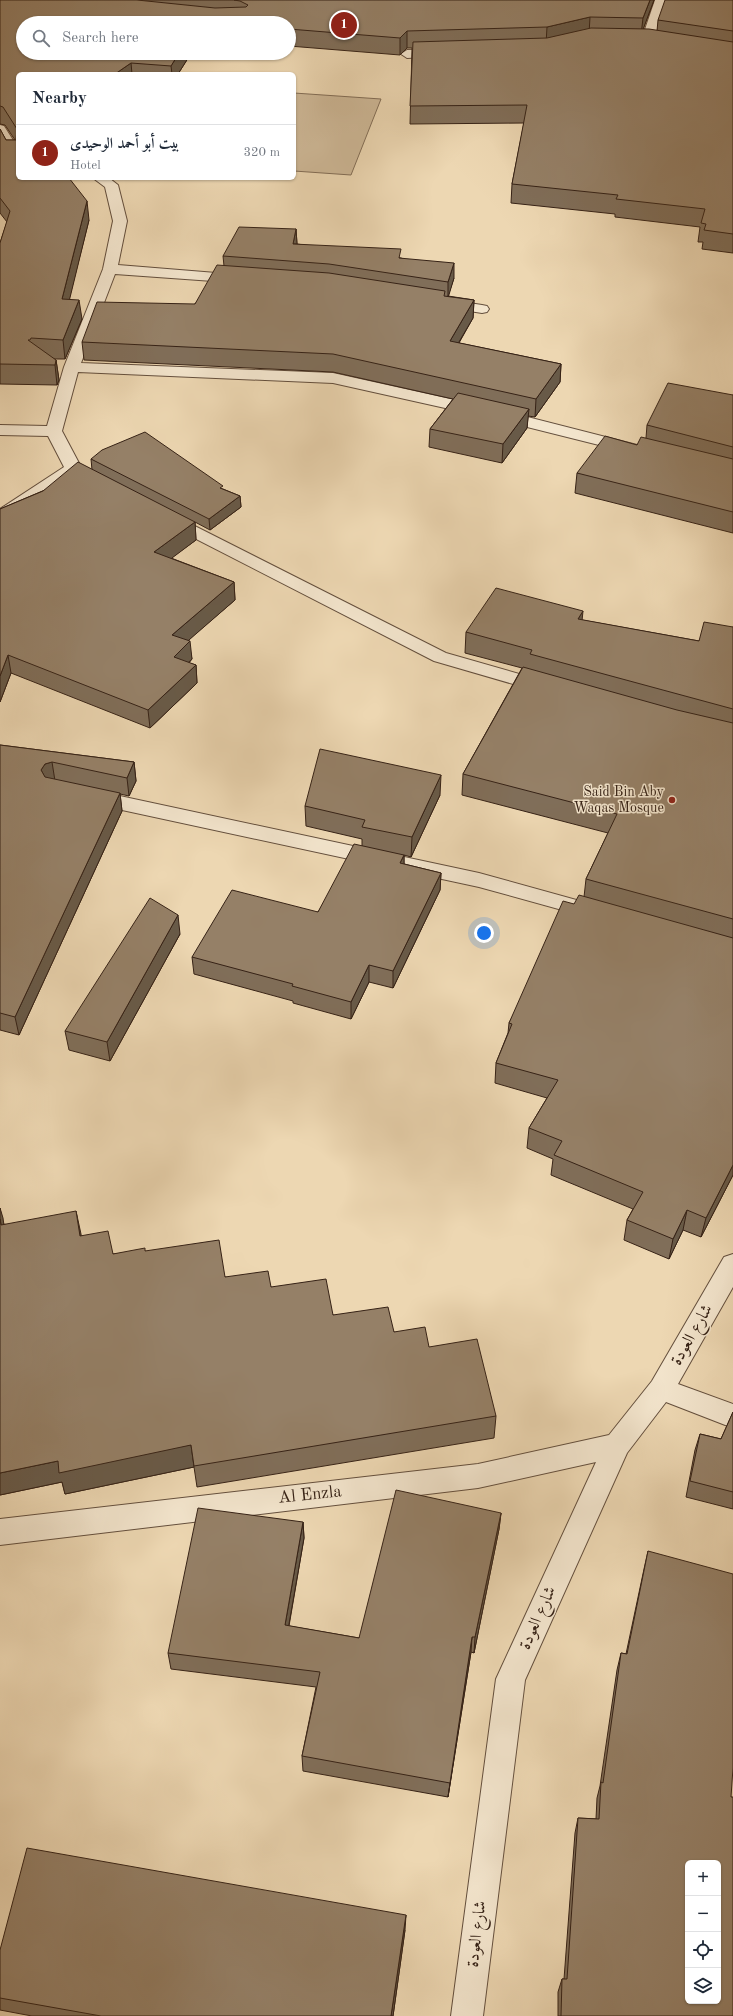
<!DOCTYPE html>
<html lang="en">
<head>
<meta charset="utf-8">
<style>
	body { margin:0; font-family:"Old Standard TT",Amiri,serif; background:#f6f6f7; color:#1f2937 }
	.controls { position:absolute; right:12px; bottom:12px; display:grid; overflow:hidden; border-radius:6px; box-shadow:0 1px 3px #0004 }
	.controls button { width:36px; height:36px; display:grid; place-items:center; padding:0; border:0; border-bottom:1px solid #e0e1e3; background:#fff; color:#1f2937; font:20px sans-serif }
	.you { position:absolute; left:484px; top:933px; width:14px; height:14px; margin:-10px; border:3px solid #fff; border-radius:50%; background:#1a73e8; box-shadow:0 0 0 6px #1a73e833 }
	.badge { display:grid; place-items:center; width:26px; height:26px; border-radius:50%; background:#8f2418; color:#fff; font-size:13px; font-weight:700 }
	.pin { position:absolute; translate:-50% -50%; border:2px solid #fff; box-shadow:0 1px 4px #0006 }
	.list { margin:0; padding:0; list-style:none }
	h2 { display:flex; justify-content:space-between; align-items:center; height:52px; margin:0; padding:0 16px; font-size:17px }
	h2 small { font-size:13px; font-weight:400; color:#747a83 }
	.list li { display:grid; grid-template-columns:26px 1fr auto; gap:12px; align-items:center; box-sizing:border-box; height:56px; padding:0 16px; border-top:1px solid #e0e1e3 }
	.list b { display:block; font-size:15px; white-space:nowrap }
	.list p { margin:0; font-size:13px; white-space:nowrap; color:#747a83 }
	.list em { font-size:13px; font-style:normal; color:#747a83 }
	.icon { flex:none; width:22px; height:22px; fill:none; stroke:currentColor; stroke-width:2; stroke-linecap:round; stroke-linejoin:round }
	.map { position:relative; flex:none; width:733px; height:2016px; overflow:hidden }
	.search { position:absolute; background:#fff; box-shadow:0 1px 3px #0004; left:16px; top:16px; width:280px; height:44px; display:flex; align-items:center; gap:10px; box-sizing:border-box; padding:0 14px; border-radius:22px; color:#747a83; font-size:15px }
	.panel { position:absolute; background:#fff; box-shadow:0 1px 3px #0004; left:16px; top:72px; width:280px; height:108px; border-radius:6px }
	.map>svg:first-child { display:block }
</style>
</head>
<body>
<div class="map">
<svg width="733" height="2016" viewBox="0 0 733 2016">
	<rect width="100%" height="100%" fill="#edd7b2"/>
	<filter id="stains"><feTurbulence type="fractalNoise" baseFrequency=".005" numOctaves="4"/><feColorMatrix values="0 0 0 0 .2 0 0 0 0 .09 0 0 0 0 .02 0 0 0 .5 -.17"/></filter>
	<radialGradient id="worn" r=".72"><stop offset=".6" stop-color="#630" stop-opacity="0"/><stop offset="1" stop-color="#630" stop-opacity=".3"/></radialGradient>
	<path fill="#ceb897" stroke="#826d56" d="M294,93L381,99L351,175L294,171Z"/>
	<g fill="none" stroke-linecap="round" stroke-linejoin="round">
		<defs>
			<g id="minor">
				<path d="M655,0H667L653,41L647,45L641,41Z"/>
				<path d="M441,49L445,50L447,53L445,56L407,58L401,54L407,50Z"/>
				<path d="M0,125L4,126L18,148V157H10L0,140Z"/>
				<path d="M93,178H109L118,185L127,221L118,265L241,275L246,276L248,279L246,282L241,283L115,274L81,363L333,373L500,410L637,445L639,448L637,451L631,453L499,420L333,383L78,372L62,431L80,465L103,478L105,481L103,484L97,486L91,484L74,475L6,521L0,522V509L64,467L48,436L0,435V425L47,426L64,367L103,269L113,221L105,187Z"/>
				<path d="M443,299L482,305L487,306L489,309L487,312L482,313L438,306L436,303L438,300Z"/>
				<path d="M169,513L446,653L551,683L553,687L551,691L544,693L434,661L163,522L161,518L163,514Z"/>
				<path d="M92,790L479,873L598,906L601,911L598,916L591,918L479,887L85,802L82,797L85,792Z"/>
				<path d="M733,1254V1287L678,1384L733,1404V1428L666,1402L627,1453L525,1680L483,2016H451L496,1679L596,1462L478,1488L0,1545V1519L478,1464L609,1435L652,1381L724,1257Z"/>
			</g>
		</defs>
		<use href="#minor" stroke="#644f3d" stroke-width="2"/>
		<use href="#minor" fill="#f3e5cd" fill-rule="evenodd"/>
	</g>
	<g fill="#806e59" stroke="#362216">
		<path d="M0,0H654L643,29L657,31L658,20L733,0V253L702,249L703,242H698L700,227L615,217V214L511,203L512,184L524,123L410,124L412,48H407L400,55L289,46V23H23V53H213L211,56L190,55L178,74H18V178L89,220L69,299L82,319L65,359H54L56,360L59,380L57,385L0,384V243L7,222L0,213V129L6,140H15L5,125L0,124Z"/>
		<path d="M296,229L297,244L401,258L454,278L448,296L474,300L473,318L459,343L561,364L560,382L535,417L528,416L527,428L502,463L429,447L430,429L453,399L333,372L84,360L82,342L195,304L224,266L223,256Z"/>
		<path d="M733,395V533L575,493L577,473L637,445L646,438L647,425Z"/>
		<path d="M91,459L223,489L240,496L241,507L210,530L195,522L196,540L171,558L234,582L235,600L188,640L192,659L189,663L196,665L197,683L150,728L11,673L0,702V509L92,470Z"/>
		<path d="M582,620L699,641L733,627V1175L701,1237L683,1230L669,1259L624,1240L627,1220L633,1209L551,1175L553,1159L527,1148L529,1128L547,1098L495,1083L496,1063L508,1033L509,1023L574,904L584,897L586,879L608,833L462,795L463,774L522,668L465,653L466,632Z"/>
		<path d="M0,745L134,762L136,781L129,796L120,794L122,811L19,1035L0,1030Z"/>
		<path d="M440,795L411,857L404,855V864L441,873L440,890L393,988L369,982L351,1019L293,1003V1001L194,974L192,957L318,912L362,846V839L306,826L305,806Z"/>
		<path d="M180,934L110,1061L69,1050L65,1031Z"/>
		<path d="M0,1208L3,1224L81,1236L113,1254L145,1251L225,1277L271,1287L333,1315L394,1332L429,1347L496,1416L494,1438L197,1487L194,1467L65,1494L62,1482L0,1495Z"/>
		<path d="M733,1412V1509L686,1497L695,1450L700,1434L721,1439Z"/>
		<path d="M501,1513L499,1529L474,1653L471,1652L448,1797L303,1771L302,1756L316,1687L171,1669L168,1653L303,1522L304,1538L289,1626L359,1638Z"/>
		<path d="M648,1551L731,1797L733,2016H558V1992L562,1979H564L575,1833L578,1818L596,1819L597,1798L600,1786L617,1670L621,1653L626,1654L644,1569Z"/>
		<path d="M405,1930L393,2016H32L0,2010V1950Z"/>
	</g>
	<g fill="#685a48" stroke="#362216">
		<path d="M650,0H654L641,35L643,18Z"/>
		<path d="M590,17L589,34L546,44L547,27Z"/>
		<path d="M407,31V48L400,55V38Z"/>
		<path d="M179,53H190V55L178,74H172L171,66Z"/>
		<path d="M131,63L132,74H115Z"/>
		<path d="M87,201L89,220L65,318L62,299Z"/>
		<path d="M296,229L297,244H293Z"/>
		<path d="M454,263V278L448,298V282Z"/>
		<path d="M79,300L82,319L65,359L63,340Z"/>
		<path d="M474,300L473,318L449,359L450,341Z"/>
		<path d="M56,360L59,380L57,385L55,365Z"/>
		<path d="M561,364L560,382L535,417L536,399Z"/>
		<path d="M529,409L527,428L502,463L503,444Z"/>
		<path d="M240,496L241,507L210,530L209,519Z"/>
		<path d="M195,522L196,540L156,570L154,552Z"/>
		<path d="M234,582L235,600L174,653L172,635Z"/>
		<path d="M583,611L581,631L578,619Z"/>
		<path d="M190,641L192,659L175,675L174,657Z"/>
		<path d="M8,655L11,673L0,702V676Z"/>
		<path d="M196,665L197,683L150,728L148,710Z"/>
		<path d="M52,762L55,781L48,783L41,770L45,764Z"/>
		<path d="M134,762L136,781L129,796L127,778Z"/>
		<path d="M441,775L440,795L411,857L412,837Z"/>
		<path d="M120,793L122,811L19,1035L15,1017Z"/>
		<path d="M404,855V872L400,863Z"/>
		<path d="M441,873L440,890L393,988V971Z"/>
		<path d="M178,915L180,934L110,1061L107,1042Z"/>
		<path d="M369,965V982L351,1019V1002Z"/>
		<path d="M733,1165V1175L701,1237L706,1218Z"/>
		<path d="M0,1208L3,1218L7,1248L1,1225L0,1219Z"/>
		<path d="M687,1210L683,1230L669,1259L673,1239Z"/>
		<path d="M76,1211L81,1234L84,1259L80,1236Z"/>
		<path d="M191,1445L194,1467L65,1494L62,1482L0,1495V1473L58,1461Z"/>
		<path d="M501,1513L499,1529L474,1653L475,1637Z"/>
		<path d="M303,1522L304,1538L286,1641L285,1625Z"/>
		<path d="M472,1637L471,1652L448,1797L450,1783Z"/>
		<path d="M406,1915L405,1930L393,2016H391Z"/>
	</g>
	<g fill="#958067" stroke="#362216" fill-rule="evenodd">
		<path d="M0,0H137L215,8L246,7L248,5L240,1L234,0H650L643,18L590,17L547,27L407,31L400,38L289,29V23H23V53H179L171,66L131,63L115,74H18V178H69L87,201L62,299L79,300L63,340L31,338L30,340H28L56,360L55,365L0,364V243L10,211L0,198V129L6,140H16L17,129L3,107L0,106Z"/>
		<path d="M665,0H733V31L658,20Z"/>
		<path d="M591,28L649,29L733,42V234L704,230L706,224L701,223L705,209L616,199L618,195L512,184L527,105L410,106L413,42L547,38Z"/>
		<path d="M239,227L296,229L293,244L401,249L399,258L454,263L448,282L329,264L223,256Z"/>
		<path d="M217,265L329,273L445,291L444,296L474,300L450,341L561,364L536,399L333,354L82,342L97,302L195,304Z"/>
		<path d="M668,383L733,395V447L647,425Z"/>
		<path d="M458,393L529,409L503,444L430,429Z"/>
		<path d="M145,432L223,486L220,488L240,496L209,519L91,459L102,450Z"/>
		<path d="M605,436L637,445L641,437L733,459V512L577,473Z"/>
		<path d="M78,462L195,522L154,552L234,582L172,635L190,641L174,657L196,665L148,710L8,655L0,676V509L43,491Z"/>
		<path d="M496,588L583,611L578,619L699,641L704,622L733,627V709L530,654L532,650L466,632Z"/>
		<path d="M523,667L677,710L733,723V919L586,879L617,814L463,774Z"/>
		<path d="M0,745L134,762L127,778L52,762L45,764L41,770L45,777L120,793L15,1017L0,1013Z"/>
		<path d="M320,749L441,775L412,837L362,827L365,820L305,806Z"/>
		<path d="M354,844L404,855L400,863L441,873L393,971L369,965L351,1002L292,986L293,984L192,957L232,890L318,912Z"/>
		<path d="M579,895L733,938V1165L706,1218L687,1210L673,1239L627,1220L643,1192L554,1155L562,1141L529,1128L558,1080L496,1063L512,1024L509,1023L563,901L574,904Z"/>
		<path d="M150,898L178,915L107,1042L65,1031Z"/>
		<path d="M76,1211L80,1236L108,1231L113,1254L145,1248V1251L219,1240L225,1277L268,1271L271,1287L326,1279L333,1315L388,1307L394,1332L425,1327L429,1347L477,1339L496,1416L194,1466L191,1445L59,1473L58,1461L0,1473V1219L1,1225Z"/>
		<path d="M733,1412V1492L690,1481L700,1434L721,1439Z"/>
		<path d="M396,1490L501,1513L475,1637H472L450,1783L302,1756L320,1672L168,1653L198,1508L303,1522L285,1625L359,1638Z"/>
		<path d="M648,1551L733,1574V1768L731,1797H733V2016H561L562,1979H567L578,1818L599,1819L601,1782L603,1783L621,1653L627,1654ZM688,1863H718V2001H688Z"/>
		<path d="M27,1848L406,1915L391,2016H101L0,1998V1950Z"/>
	</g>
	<circle fill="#8f2418" stroke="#f3e5cd" stroke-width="1.5" cx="672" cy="800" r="4"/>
	<g text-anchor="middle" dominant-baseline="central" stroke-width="3" stroke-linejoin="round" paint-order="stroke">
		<g font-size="14" fill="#362216" stroke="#f3e5cd" text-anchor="end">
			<text x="664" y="792">Said Bin Aby<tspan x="664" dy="16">Waqas Mosque</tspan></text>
		</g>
		<g font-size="17" fill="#362216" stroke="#f3e5cd">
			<text transform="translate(692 1335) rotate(-60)">شارع العودة</text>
			<text transform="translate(310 1495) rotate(-6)">Al Enzla</text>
			<text transform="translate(538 1618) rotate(-66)">شارع العودة</text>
			<text transform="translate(477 1934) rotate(-83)">شارع العودة</text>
		</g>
	</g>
	<rect width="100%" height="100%" filter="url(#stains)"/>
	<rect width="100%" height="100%" fill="url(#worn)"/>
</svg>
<div class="controls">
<button>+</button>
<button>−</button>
<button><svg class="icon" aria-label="locate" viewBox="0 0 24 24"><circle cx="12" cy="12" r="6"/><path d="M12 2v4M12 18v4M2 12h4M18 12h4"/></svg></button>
<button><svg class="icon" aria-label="layers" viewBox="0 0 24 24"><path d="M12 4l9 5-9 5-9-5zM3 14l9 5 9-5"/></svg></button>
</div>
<div class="you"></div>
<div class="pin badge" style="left:344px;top:25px">1</div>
<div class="search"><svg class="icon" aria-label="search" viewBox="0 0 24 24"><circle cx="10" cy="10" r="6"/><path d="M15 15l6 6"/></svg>Search here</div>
<section class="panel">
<h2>Nearby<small></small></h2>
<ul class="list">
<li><span class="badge">1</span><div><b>بيت أبو أحمد الوحيدى</b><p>Hotel</p></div><em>320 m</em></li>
</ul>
</section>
</div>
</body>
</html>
